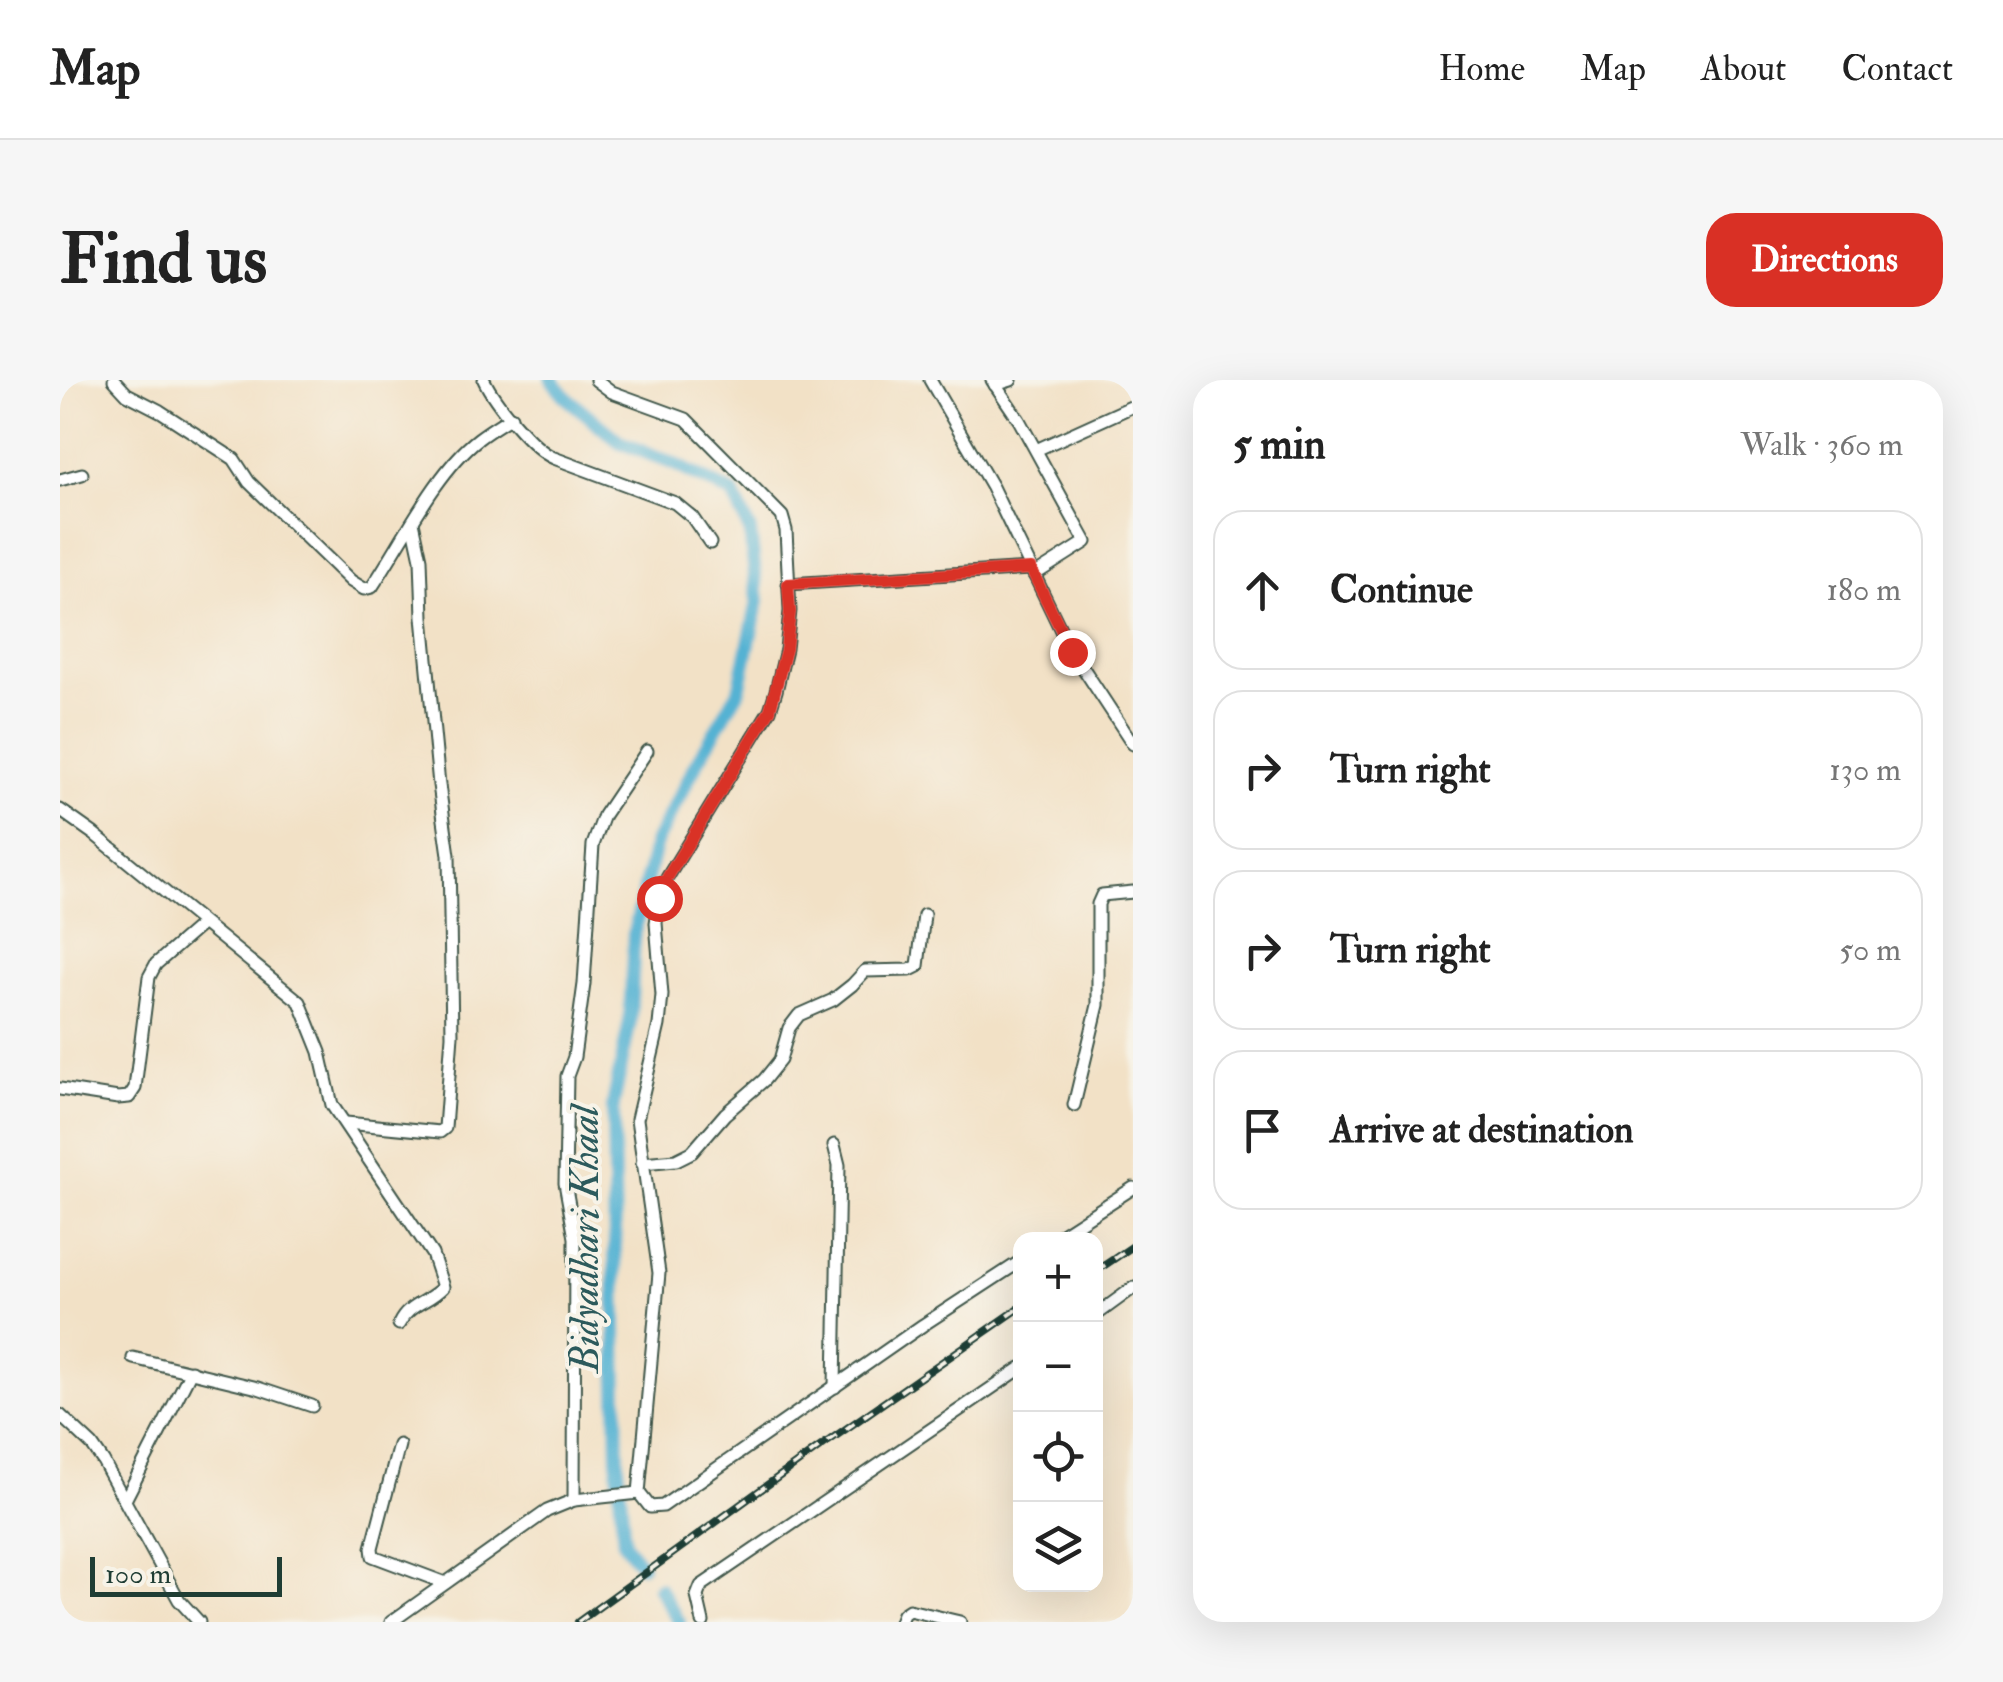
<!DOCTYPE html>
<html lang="en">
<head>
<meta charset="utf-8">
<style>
	body { margin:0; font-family:"IM FELL Double Pica",serif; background:#f6f6f6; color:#222 }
	.controls { position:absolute; right:30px; bottom:30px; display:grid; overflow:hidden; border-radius:20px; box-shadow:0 10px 40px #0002 }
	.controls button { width:90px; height:90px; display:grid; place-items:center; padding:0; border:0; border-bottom:2px solid #e0e0e0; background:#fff; color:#222; font:50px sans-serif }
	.scale { position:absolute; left:30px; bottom:25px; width:192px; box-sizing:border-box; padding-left:10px; border:5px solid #1f3d34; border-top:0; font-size:28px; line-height:35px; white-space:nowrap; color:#1f3d34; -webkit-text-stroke:8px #f7f3e8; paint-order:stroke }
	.stop { position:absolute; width:30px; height:30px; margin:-22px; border:8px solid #d93025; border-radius:50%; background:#fff }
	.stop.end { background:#d93025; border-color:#fff; box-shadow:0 2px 10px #0008 }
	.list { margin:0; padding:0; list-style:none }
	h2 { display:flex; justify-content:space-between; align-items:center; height:130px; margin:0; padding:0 40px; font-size:42px }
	h2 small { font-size:32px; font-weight:400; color:#767676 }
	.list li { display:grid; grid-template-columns:65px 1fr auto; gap:30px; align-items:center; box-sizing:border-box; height:160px; margin:0 20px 20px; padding:0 20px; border:2px solid #e0e0e0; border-radius:30px }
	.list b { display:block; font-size:38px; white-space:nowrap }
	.list em { font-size:32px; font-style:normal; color:#767676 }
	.icon { flex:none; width:55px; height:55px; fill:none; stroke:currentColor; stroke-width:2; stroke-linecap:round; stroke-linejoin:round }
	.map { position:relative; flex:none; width:1073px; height:1242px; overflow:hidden; border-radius:30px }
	header { display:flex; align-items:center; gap:60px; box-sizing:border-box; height:140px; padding:0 50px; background:#fff; border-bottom:2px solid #e0e0e0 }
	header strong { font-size:48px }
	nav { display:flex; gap:55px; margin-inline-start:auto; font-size:35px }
	.intro { display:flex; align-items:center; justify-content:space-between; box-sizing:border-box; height:240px; padding:0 60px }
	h1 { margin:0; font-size:70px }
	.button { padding:25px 45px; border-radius:30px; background:#d93025; color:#fff; font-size:35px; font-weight:700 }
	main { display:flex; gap:60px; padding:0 60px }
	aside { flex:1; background:#fff; border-radius:30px; box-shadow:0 10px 40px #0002 }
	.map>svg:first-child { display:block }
</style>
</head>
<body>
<header>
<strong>Map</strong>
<nav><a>Home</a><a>Map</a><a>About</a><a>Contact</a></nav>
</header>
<div class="intro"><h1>Find us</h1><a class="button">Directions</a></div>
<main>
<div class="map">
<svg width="1073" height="1242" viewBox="0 0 1073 1242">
	<rect width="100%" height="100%" fill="#f7f3e8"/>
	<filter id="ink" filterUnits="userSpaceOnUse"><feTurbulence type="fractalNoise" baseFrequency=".01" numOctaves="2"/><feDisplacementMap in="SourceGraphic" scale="20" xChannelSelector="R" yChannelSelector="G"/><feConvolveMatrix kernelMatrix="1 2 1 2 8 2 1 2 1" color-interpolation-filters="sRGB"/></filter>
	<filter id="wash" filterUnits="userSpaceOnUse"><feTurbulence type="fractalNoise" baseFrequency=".0048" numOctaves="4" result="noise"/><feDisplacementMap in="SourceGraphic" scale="40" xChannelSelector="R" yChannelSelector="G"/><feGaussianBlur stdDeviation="2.25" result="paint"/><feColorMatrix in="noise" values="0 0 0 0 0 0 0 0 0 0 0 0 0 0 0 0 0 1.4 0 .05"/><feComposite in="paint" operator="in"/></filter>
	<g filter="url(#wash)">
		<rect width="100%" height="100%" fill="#f2e1c6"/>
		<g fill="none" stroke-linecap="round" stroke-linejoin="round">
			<g stroke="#55b2d3" stroke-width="14">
				<path d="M492,0L507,18L560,62L614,84L673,114L690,151L698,221L679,310L639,379L596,461L574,553L570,641L553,725L558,1086L564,1163L581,1185"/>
				<path d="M599,1208L619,1242"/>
			</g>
		</g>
	</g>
	<g filter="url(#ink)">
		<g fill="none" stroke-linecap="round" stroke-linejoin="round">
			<defs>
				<g id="street">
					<path d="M54,0L67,14L100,31L174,79L189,102L291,201L304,209L312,207C342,162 376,92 418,59C428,51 440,44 451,37"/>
					<path d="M424,0C434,21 472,69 494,78L615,123L632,137L650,163"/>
					<path d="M536,0L552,12L626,39L722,136L726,150L730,231L726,269L716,311L710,330L607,498L601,509L596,543L602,615L599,645L577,739L599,893L579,1113L590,1127L603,1126L863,945L961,881"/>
					<path d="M870,0L932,107L1008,265L1073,364"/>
					<path d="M932,0L959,40L1026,162L974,195"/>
					<path d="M935,5L951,0"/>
					<path d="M976,70L1073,26"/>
					<path d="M0,100L22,94"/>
					<path d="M728,204L971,189"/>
					<path d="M0,430L34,454L240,622L260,672L272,725L372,874L383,907C368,923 348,924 339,944"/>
					<path d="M0,709L58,718L69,717L75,708L89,597L96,584L142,544"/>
					<path d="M1014,725L1038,625V524L1042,515L1073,512"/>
					<path d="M286,743L380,752L385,748L392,655L389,475L379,405L363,237L361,179L353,142"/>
					<path d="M774,765L779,785L775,1007"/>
					<path d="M582,783L616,780L632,772L665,734L704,700L720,680L729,648L739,635L773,620L792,605L805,591L850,590L858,586L864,535"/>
					<path d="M994,859L1073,808"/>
					<path d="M1036,935L1073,908"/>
					<path d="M73,978L198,1008L252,1026"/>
					<path d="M0,1035L32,1065L43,1081L119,1220L139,1242"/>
					<path d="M339,1065L312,1168L313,1176L385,1203"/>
					<path d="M65,1120L131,991"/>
					<path d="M514,1120L515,858L505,803L507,696L514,677L524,604L533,465L544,435L587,371"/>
					<path d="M331,1242L487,1131L514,1120L579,1113"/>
					<path d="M643,1242L637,1216L641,1206L961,988"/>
					<path d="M840,1242L843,1234L849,1230L900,1242"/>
				</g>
			</defs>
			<use href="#street" stroke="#3f564a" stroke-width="15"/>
			<use href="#street" stroke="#fff" stroke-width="11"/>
			<defs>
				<g id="rail">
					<path d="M1036,891L1073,866"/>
					<path d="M518,1242L757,1069L961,927"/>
				</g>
			</defs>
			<use href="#rail" stroke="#1f3d34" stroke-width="8"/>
			<use href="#rail" stroke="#f7f3e8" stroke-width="4" stroke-dasharray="11" stroke-linecap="butt"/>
		</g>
	</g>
	<g fill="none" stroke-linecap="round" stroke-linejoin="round" filter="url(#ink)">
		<path stroke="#d93025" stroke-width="12" d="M599,518L607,498L710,330L726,269L730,232L728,204L971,189L1012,272"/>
	</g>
	<g text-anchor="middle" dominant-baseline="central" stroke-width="8" stroke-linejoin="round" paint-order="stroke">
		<g font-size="40" font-style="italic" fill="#2c5a5c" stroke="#f7f3e8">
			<text transform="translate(525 859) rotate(-90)">Bidyadhari Khaal</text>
		</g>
	</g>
</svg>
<div class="controls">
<button>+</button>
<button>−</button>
<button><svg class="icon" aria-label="locate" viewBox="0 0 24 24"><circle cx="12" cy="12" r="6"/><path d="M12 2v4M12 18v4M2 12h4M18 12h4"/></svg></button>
<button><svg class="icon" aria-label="layers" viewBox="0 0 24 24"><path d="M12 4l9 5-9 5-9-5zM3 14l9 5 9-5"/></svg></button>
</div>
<div class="scale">100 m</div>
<div class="stop" style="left:599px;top:518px"></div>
<div class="stop end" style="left:1012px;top:272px"></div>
</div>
<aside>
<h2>5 min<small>Walk · 360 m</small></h2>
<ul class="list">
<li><svg class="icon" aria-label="ahead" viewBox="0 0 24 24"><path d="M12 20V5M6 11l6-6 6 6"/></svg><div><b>Continue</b></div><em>180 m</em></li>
<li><svg class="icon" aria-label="right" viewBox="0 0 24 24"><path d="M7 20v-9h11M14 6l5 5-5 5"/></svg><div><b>Turn right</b></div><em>130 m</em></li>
<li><svg class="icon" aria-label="right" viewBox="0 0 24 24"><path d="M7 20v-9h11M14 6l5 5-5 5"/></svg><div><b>Turn right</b></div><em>50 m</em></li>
<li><svg class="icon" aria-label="arrive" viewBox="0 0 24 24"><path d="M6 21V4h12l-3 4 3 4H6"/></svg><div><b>Arrive at destination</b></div></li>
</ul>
</aside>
</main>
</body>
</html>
